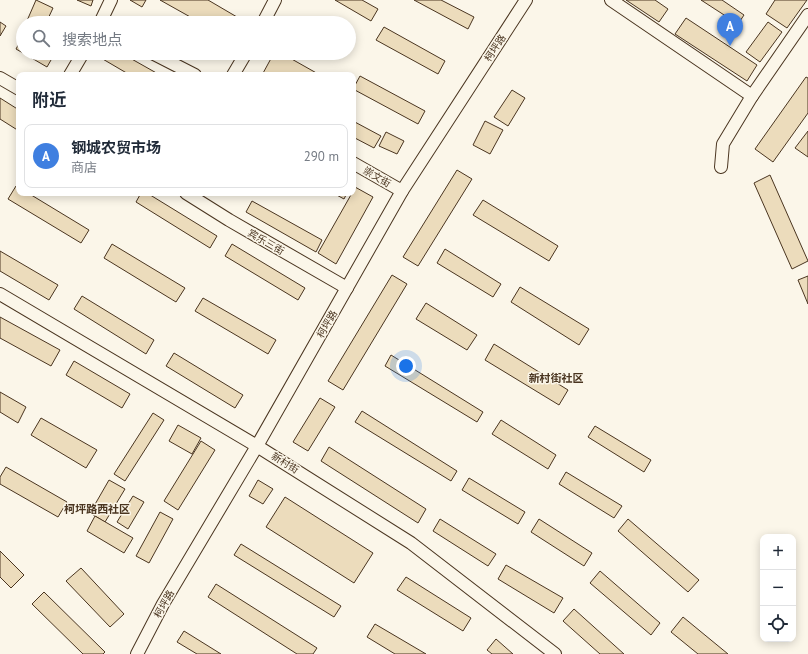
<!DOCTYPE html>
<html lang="zh">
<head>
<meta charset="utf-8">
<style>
	body { margin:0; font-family:"PT Sans","Noto Sans SC",sans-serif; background:#f6f6f7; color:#1f2937 }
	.controls { position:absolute; right:12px; bottom:12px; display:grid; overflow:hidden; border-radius:8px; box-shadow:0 2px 10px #0003 }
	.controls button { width:36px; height:36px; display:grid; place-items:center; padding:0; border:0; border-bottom:1px solid #e0e1e3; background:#fff; color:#1f2937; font:20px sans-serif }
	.you { position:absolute; left:406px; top:366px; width:14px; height:14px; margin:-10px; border:3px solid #fff; border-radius:50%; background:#1a73e8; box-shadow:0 0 0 6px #1a73e833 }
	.badge { display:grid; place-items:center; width:26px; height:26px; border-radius:50%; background:#c62828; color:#fff; font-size:13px; font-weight:700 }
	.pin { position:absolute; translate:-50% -33px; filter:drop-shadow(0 1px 2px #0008) }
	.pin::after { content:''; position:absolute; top:21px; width:14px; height:12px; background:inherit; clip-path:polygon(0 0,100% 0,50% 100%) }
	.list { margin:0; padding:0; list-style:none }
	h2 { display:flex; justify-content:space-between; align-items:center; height:52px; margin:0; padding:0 16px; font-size:17px }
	h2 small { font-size:13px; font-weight:400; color:#747a83 }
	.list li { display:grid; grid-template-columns:26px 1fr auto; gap:12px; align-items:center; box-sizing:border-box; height:64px; margin:0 8px 8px; padding:0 8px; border:1px solid #e0e1e3; border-radius:8px }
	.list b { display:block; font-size:15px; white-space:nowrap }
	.list p { margin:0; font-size:13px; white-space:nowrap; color:#747a83 }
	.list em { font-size:13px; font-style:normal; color:#747a83 }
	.icon { flex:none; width:22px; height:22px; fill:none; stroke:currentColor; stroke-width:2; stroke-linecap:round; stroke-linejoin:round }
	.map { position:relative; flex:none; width:808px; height:654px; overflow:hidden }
	.search { position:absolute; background:#fff; box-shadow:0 2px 10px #0003; left:16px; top:16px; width:340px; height:44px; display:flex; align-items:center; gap:10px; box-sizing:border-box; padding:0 14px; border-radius:22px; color:#747a83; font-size:15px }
	.panel { position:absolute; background:#fff; box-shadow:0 2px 10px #0003; left:16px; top:72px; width:340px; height:124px; border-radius:8px }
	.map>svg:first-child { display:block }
</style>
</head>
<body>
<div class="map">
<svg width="808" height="654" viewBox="0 0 808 654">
	<rect width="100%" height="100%" fill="#fbf6e9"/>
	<g fill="#ecdcbc" stroke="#4a3520">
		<path d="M36,0L53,8L46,23H26Z"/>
		<path d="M77,0H93L91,6Z"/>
		<path d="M130,0H146L142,7Z"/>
		<path d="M160,0H208L237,17L234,23H201Z"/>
		<path d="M335,0H362L378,9L371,21Z"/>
		<path d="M414,0H441L474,17L468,29Z"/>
		<path d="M626,0H655L668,9L659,22Z"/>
		<path d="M701,0H722L744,15L738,24Z"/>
		<path d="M775,0H807L787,28L766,14Z"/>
		<path d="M686,18L757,65L747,81L675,34Z"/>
		<path d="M0,22L6,26L0,36Z"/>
		<path d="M768,22L782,32L760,62L746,52Z"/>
		<path d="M384,27L445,61L438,74L376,40Z"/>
		<path d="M23,36V53L16,49Z"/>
		<path d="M23,53H55L47,67Z"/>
		<path d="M104,53H121L160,75H130L101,58Z"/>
		<path d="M274,53H281L320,75H262Z"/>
		<path d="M360,76L425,111L418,124L353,89Z"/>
		<path d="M806,77L808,78V113L773,162L755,149Z"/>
		<path d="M512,90L525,98L508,126L494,117Z"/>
		<path d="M0,98L19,110V131L0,119Z"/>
		<path d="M353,121L381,136L374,148L353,137Z"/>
		<path d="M485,121L503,130L490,154L473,145Z"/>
		<path d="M808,131V157L795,148Z"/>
		<path d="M386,132L404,141L397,154L379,146Z"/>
		<path d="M457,170L472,179L418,266L403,257Z"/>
		<path d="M770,175L808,261L792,269L754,183Z"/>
		<path d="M16,186L19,187V193H28L89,230L81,243L8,199Z"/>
		<path d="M355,187L373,197L336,264L318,253L352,193H353Z"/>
		<path d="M141,193H147L217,236L210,248L136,202Z"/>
		<path d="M333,193H347L344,199Z"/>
		<path d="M483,200L558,246L549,261L473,215Z"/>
		<path d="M252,201L322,240L316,252L246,212Z"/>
		<path d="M112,244L185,288L176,302L104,258Z"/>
		<path d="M232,244L305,288L298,300L225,256Z"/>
		<path d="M445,249L501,284L493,297L437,263Z"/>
		<path d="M0,251L58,285L49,300L0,271Z"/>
		<path d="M392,275L407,284L343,390L328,381Z"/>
		<path d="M808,276V304L798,280Z"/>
		<path d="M520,287L589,329L579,345L511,302Z"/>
		<path d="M82,296L154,340L146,354L74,309Z"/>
		<path d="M203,298L276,340L268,354L195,311Z"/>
		<path d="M426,303L477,335L467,350L416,319Z"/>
		<path d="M0,317L60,350L51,366L0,338Z"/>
		<path d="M494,344L568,390L559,405L485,360Z"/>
		<path d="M174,353L243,395L235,408L166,366Z"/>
		<path d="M391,355L483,412L477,422L385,366Z"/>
		<path d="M74,361L130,394L122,408L66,375Z"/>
		<path d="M0,392L26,407L18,423L0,412Z"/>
		<path d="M320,398L335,407L308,451L293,442Z"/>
		<path d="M362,411L457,471L451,481L355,422Z"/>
		<path d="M153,413L164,420L125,481L114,474Z"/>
		<path d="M41,418L97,450L86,468L31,435Z"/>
		<path d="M501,420L556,455L548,469L492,434Z"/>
		<path d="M178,425L201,438L192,454L169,441Z"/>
		<path d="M595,426L651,460L644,472L588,437Z"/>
		<path d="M201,441L215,450L178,510L164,501Z"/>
		<path d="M329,447L426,509L418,523L321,461Z"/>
		<path d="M6,467L67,502L58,517L0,484V477Z"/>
		<path d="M566,472L622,506L614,518L559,484Z"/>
		<path d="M469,478L525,512L518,524L462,490Z"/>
		<path d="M109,480L125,489L105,522L90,513Z"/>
		<path d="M258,480L273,489L263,504L249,496Z"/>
		<path d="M133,496L144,502L128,529L117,522Z"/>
		<path d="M285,497L373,553L354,583L266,527Z"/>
		<path d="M160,512L173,519L149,563L136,556Z"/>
		<path d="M95,516L133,538L124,553L87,531Z"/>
		<path d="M440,519L496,554L488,566L433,531Z"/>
		<path d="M539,519L592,553L584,566L531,532Z"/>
		<path d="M628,519L699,580L688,592L618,531Z"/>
		<path d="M241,544L341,606L334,617L234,555Z"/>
		<path d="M0,551L24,575L11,588L0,577Z"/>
		<path d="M506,565L563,598L554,613L498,579Z"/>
		<path d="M81,568L124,614L110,627L66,581Z"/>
		<path d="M600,571L660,623L651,635L590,583Z"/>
		<path d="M406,577L471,618L463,631L397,590Z"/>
		<path d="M216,584L317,648L313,654H297L208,597Z"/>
		<path d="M44,592L105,652L103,654H83L32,604Z"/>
		<path d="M574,609L624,654H600L563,621Z"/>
		<path d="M683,617L728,654H698L671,632Z"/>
		<path d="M375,624L426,654H395L367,637Z"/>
		<path d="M184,631L221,654H197L177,642Z"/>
		<path d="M496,639L513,654H492L487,650Z"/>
	</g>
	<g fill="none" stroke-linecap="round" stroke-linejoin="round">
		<defs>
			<g id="minor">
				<path d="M611,0L752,96"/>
				<path d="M100,23L111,0"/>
				<path d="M263,23L275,0"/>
				<path d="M152,53L195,75"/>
				<path d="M70,75L83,53"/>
				<path d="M233,75L246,53"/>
				<path d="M0,78L19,89"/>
				<path d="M353,163L402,191"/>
				<path d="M721,167L723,144L752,96L808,15"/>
				<path d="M186,193L229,220L347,288"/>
				<path d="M0,294L257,446L411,543L555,654"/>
				<path d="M137,654L163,604L257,446L402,191L526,0"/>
			</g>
		</defs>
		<use href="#minor" stroke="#4a3520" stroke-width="14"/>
		<use href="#minor" stroke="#fbf6e9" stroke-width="12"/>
	</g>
	<g text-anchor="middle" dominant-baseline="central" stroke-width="3" stroke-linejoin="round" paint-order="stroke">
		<g font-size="10" fill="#4a3520" stroke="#fbf6e9">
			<text transform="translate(495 48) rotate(-57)">柯坪路</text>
			<text transform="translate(377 177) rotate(30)">崇文街</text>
			<text transform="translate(266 242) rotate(30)">宾乐三街</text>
			<text transform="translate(327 324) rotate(-60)">柯坪路</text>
			<text transform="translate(285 463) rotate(32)">新村街</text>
			<text transform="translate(164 604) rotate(-61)">柯坪路</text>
		</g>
		<g font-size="11" font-weight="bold" fill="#4a3520" stroke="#fbf6e9">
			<text x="556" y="378">新村街社区</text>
			<text x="97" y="509">柯坪路西社区</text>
		</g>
	</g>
</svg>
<div class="controls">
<button>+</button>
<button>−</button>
<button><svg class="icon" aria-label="locate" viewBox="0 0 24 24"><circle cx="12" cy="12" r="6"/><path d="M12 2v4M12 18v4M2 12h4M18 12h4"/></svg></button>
</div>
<div class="you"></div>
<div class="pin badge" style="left:730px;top:46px;background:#3f7fe0">A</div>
<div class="search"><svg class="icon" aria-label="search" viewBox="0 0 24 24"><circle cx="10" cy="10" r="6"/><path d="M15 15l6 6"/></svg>搜索地点</div>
<section class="panel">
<h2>附近<small></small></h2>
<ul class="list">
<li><span class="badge" style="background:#3f7fe0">A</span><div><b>钢城农贸市场</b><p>商店</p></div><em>290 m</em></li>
</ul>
</section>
</div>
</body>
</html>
